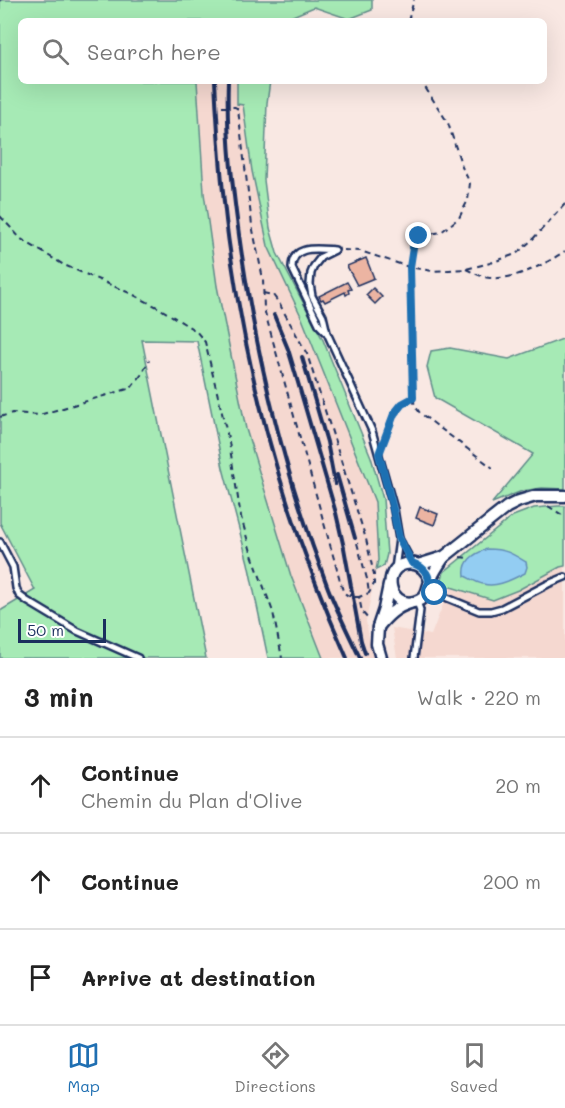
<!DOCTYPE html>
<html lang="en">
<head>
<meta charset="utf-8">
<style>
	body { margin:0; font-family:Mali,sans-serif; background:#f2f2f2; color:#222 }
	.scale { position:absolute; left:18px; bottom:15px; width:88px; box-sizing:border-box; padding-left:6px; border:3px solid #1b2f5e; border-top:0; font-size:16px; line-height:21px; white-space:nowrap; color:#1b2f5e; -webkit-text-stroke:4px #fff; paint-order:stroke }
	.stop { position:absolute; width:18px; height:18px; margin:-14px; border:4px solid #1f6fb2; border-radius:50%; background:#fff }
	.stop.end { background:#1f6fb2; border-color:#fff; box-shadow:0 2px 6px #0008 }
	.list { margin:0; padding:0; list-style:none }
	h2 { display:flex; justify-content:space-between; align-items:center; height:78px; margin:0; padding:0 24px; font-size:26px }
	h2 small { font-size:20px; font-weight:400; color:#767676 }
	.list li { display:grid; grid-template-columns:39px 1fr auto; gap:18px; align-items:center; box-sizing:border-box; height:96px; padding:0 24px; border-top:2px solid #e0e0e0 }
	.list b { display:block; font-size:22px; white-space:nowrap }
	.list p { margin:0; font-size:20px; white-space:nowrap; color:#767676 }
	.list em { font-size:20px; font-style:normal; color:#767676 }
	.icon { flex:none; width:33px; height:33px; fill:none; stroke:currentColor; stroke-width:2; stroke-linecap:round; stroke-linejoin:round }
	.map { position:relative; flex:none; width:565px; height:658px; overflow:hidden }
	.search { position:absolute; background:#fff; box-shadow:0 6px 24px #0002; left:18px; right:18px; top:18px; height:66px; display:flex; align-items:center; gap:15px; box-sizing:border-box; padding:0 21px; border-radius:9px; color:#767676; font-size:22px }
	.sheet { height:366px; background:#fff }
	nav { display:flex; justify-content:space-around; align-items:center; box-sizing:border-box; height:84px; border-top:2px solid #e0e0e0; background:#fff; font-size:16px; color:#767676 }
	nav a { display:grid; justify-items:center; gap:3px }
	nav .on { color:#1f6fb2 }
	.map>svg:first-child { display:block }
</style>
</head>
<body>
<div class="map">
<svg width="565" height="658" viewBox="0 0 565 658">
	<rect width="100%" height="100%" fill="#f9e8e3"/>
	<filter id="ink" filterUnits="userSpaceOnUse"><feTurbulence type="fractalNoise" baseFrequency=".0167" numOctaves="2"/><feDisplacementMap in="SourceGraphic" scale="12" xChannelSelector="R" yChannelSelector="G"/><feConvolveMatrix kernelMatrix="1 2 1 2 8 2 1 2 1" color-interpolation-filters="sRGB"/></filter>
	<g filter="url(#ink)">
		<g fill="#f5d8d0">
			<path d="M197,81H237V103L243,105L252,171L268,246L301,316L375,502L378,560L366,621L373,658H323L291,576L246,429L223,321L217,286L204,193Z"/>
			<path d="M565,566V658H397L392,628L431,635L450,587L493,600L518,590L560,567Z"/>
		</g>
		<g fill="#a6eab5" stroke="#608c8a" stroke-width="1.5">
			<path d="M0,0H372V10L349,19L314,7L281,21H21V81H197L204,193L217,286L246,429L291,576L323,658H268L248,563L223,468L197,341L142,340L206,658H0V611L35,590L0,523Z"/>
			<path d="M237,81H270L267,103L264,180L270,228L277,253L323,340L371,457L383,499L387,554L384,566L376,570L378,560L375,502L301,316L268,246L252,171L243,105L237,104Z"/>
			<path d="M565,338V489L542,488L522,491L492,503L533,454L435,398L427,367L431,351L450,348L509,359Z"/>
			<path d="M558,506H565V566L560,567L518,590L493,600L451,587H444C440,582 442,578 444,572L513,516L534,508Z"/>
		</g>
		<path fill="#93cdf2" stroke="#638eb7" stroke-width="1.5" d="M487,549C505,549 511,553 526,562L527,567L525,573C512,579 498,588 483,584C477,583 471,579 465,576C463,561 473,554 487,549Z"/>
		<g fill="#ecb4a2" stroke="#1b2f5e" stroke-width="1.5">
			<path d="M366,258L374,278L357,285L347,266Z"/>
			<path d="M347,282L351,289L348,290L349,293L346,295L345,292L325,302L323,299L321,300L319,296Z"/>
			<path d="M373,288L382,297L375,304L366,295Z"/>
			<path d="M420,507L438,514L434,525L416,518Z"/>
		</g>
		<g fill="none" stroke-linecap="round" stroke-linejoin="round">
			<defs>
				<g id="lane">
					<path d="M327,333L323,316L312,296L310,284L311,273L314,266L321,257L335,250C318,249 292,244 292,268L320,326L327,333L372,431L394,509L399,539"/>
					<path d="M0,542L13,567L16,588L19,595L27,601L77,631L138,658"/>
					<path d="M395,569L399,539L412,563"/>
					<path d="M428,590L479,611H491L502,608L548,584L565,577"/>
					<path d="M414,658L420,610L417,602"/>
				</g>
				<g id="street">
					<path d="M444,557L507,507L519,501L536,496H565"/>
					<path d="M418,565L444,557C440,563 435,570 432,577C426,588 430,598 414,602C389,608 381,569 405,564C418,561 426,569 430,580"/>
					<path d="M389,585L384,609L378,627C387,616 396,607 410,603"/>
					<path d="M378,627L377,644L381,658"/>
				</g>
			</defs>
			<use href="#lane" stroke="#1b2f5e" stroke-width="10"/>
			<use href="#street" stroke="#1b2f5e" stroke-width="15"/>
			<g stroke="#1b2f5e" stroke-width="2" stroke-dasharray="6 4.5" stroke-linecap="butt">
				<path d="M0,0H1"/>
				<path d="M408,21L414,0"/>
				<path d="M222,107H235L238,109L252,225L263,279L264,309L343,591C347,597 352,597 359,597L362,612L369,620"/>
				<path d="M0,216L21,239L64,265L132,294L159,308L196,331L205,342L229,442L241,517L251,552L273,612L282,658"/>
				<path d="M344,250L360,251L409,267L433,271L466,269L490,263L516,254L531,241L565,204"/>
				<path d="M466,269C472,272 478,275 484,277C510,283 544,265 565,251"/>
				<path d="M263,293L273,295L279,303L307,354L366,539L374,575V584L369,593L359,597"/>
				<path d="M413,398L415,406L420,413L493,468"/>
				<path d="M0,417L12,413L39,415L131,388L142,374L149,360"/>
				<path d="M384,440C392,421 394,409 413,398L409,267L414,241L419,236L441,232L459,218L468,200L470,183L462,167L448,123L421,81"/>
				<path d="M548,506L565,517"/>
				<path d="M357,543L367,579L369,593"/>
				<path d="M460,557L467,558"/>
			</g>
			<use href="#lane" stroke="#fff" stroke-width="5"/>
			<use href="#street" stroke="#fff" stroke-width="10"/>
			<g stroke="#1b2f5e" stroke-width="4">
				<path d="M215,81C218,140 222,199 231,257C251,395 290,531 347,658"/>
				<path d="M228,81C226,137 233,193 241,249C258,364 286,478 328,588C337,611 349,635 360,658"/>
				<path d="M274,315L288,349L294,369L336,513L344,548L361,641L365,653"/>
				<path d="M302,357L327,442L335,484"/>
				<path d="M337,475L355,538"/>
			</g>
		</g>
	</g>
	<g fill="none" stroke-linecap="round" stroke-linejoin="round" filter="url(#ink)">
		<path stroke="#1f6fb2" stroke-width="8" d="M419,236L414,241L410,267L413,398L402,404L394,414L379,454L393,509L399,538L412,563C425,567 432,577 428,590L435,593"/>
	</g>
</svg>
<div class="scale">50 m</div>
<div class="stop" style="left:435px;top:593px"></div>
<div class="stop end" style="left:419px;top:236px"></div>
<div class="search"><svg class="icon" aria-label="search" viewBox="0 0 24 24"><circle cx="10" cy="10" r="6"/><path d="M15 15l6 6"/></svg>Search here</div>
</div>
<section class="sheet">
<h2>3 min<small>Walk · 220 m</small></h2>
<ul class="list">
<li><svg class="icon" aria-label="ahead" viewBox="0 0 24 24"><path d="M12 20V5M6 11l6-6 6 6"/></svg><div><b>Continue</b><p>Chemin du Plan d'Olive</p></div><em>20 m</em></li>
<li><svg class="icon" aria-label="ahead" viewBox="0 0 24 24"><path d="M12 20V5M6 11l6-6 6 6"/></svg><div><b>Continue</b></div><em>200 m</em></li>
<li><svg class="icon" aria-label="arrive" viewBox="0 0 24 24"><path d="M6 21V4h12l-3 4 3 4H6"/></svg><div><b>Arrive at destination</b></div></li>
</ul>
</section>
<nav>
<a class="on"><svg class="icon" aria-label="map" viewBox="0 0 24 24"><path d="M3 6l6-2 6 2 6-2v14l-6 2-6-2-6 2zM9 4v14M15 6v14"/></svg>Map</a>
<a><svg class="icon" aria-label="directions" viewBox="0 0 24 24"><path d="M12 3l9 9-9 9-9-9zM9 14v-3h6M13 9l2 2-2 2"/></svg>Directions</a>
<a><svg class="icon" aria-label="saved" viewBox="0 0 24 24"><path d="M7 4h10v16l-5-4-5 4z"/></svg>Saved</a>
</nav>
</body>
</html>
